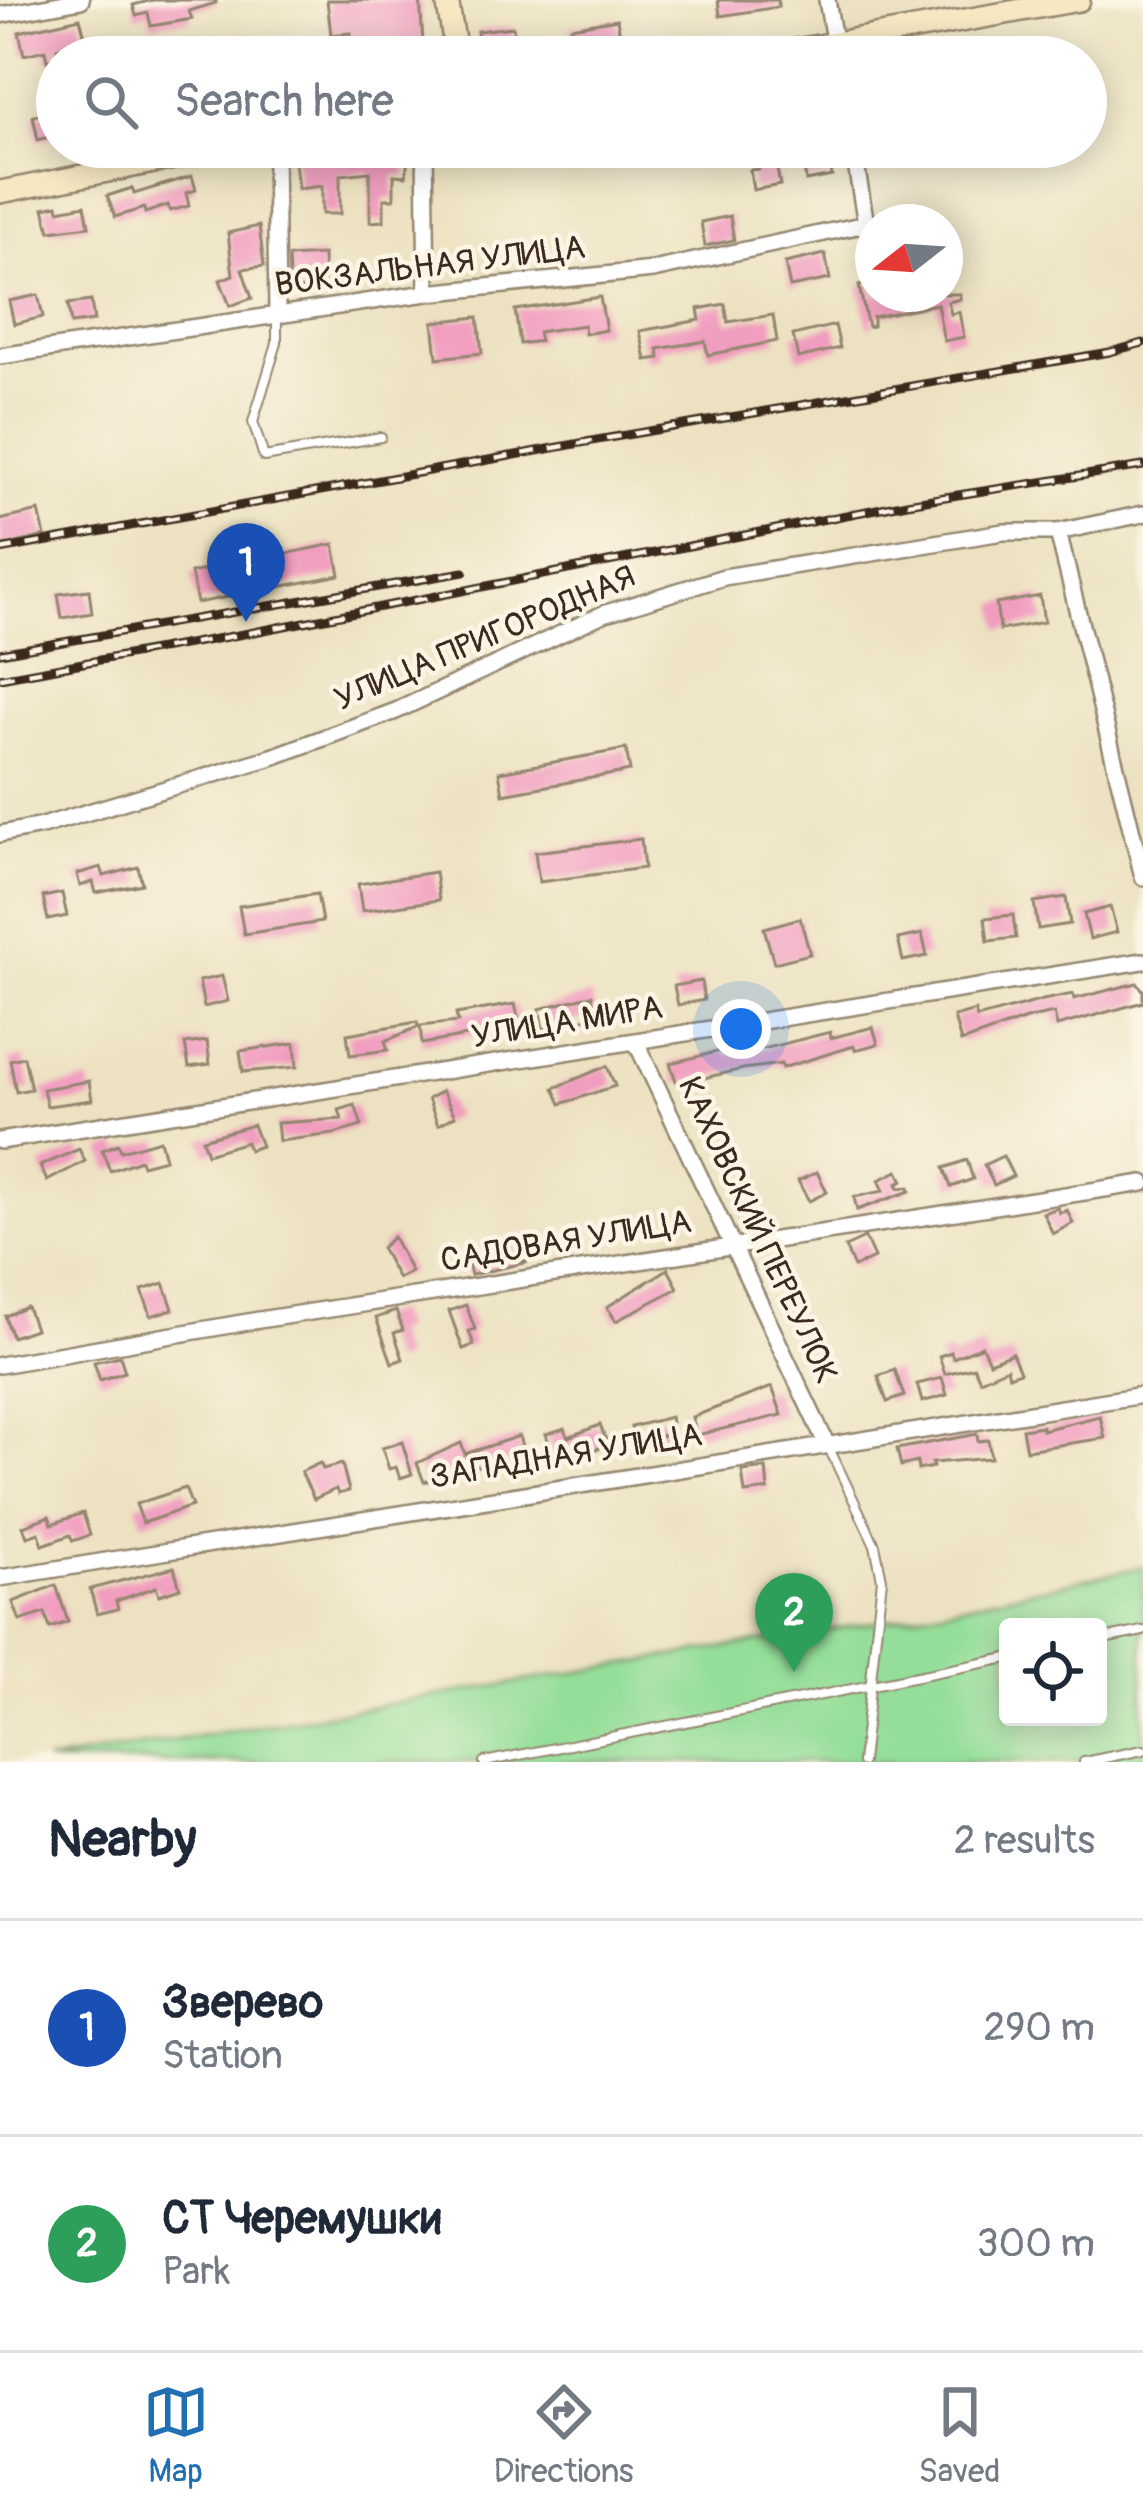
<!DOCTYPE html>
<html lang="en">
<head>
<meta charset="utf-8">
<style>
	body { margin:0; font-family:Pangolin,sans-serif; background:#f6f6f7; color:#1f2937 }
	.controls { position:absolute; right:36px; bottom:36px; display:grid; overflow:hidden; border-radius:12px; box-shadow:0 6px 30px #0003 }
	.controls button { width:108px; height:108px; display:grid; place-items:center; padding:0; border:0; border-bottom:3px solid #e0e1e3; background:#fff; color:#1f2937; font:60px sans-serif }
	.compass { position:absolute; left:855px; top:204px; width:108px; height:108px; border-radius:50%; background:#fff; box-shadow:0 6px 30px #0003; rotate:253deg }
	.you { position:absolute; left:741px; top:1029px; width:42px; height:42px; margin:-30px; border:9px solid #fff; border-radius:50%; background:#1a73e8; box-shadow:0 0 0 18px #1a73e833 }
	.badge { display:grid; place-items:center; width:78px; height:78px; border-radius:50%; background:#1f6fb2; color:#fff; font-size:39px; font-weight:700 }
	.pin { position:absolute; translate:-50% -99px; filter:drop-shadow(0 3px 6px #0008) }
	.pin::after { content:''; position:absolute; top:63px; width:42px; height:36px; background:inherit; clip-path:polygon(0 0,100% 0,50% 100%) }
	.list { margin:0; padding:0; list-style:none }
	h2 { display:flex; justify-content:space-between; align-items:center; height:156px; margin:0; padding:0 48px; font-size:51px }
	h2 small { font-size:39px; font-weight:400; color:#747a83 }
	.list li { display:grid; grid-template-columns:78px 1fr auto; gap:36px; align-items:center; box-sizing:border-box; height:216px; padding:0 48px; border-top:3px solid #e0e1e3 }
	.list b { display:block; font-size:45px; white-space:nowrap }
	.list p { margin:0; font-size:39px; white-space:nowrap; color:#747a83 }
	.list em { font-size:39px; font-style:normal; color:#747a83 }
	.icon { flex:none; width:66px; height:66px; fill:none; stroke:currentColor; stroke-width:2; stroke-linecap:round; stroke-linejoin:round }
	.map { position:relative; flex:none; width:1143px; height:1762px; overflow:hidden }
	.search { position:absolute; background:#fff; box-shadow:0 6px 30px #0003; left:36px; right:36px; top:36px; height:132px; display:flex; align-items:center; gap:30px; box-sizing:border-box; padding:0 42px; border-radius:66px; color:#747a83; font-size:45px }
	.sheet { height:588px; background:#fff }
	nav { display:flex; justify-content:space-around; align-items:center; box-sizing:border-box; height:168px; border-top:3px solid #e0e1e3; background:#fff; font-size:33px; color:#747a83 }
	nav a { display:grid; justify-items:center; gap:6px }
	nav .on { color:#1f6fb2 }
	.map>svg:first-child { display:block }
</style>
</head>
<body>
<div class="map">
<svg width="1143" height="1762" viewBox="0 0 1143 1762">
	<rect width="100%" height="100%" fill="#fcf5e5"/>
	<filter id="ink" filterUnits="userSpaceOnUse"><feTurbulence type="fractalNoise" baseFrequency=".00833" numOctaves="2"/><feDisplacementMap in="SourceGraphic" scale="24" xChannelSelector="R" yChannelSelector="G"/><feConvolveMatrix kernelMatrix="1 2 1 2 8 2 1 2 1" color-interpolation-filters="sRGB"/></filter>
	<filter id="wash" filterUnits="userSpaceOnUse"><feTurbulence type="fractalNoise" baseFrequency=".004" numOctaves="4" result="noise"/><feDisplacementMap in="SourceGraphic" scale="48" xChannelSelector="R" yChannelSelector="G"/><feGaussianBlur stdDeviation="2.7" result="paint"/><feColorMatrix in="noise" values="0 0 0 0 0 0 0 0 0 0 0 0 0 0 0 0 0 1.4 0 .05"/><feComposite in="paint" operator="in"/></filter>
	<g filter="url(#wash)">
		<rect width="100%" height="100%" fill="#ece2c1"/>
		<path fill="#94de99" stroke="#68845c" stroke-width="3" fill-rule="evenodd" d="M1143,1567V1762H45L899,1618ZM1008,1627H1098V1717H1008Z"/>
		<g id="blocks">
			<g fill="#f19dbf">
				<path d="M153,0H216V3L189,11L192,19L151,26L148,13L136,16L133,5Z"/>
				<path d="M327,0H420L424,57H353L351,33L331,35Z"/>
				<path d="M718,0H778V7L720,16Z"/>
				<path d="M80,18L86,41L57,48V58L47,61L45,50L24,55L19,32Z"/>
				<path d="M617,19L621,41L574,49L571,27Z"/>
				<path d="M513,27L519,57H480L477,31Z"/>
				<path d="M57,110V135L38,140L33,116Z"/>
				<path d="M293,147H409L406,176L394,175V199H384V221L370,222V172L340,175V214H322V186L298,189Z"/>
				<path d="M901,147H951V152L904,163Z"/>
				<path d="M774,153L780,185L753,190L750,170L759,169L757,157Z"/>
				<path d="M828,154L832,176L806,181L803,158Z"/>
				<path d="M192,176L196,190L186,193L189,206L170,211L168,205L145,213L144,208L115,217L107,196L132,188L134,194Z"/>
				<path d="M58,205L59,210L85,205L89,226L50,231L44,208Z"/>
				<path d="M730,216L734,240L705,246L701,222Z"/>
				<path d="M259,226L264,266L242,269L252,298L230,306L220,280L233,275L228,233Z"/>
				<path d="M825,254L830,279L790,287L785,263Z"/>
				<path d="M323,255L324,288L290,290L288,257Z"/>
				<path d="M873,283V294H960V299L948,302L951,314L959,312L964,337L944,341L937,304L873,317V326L868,327L859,286Z"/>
				<path d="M38,295L43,317L14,324L9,301Z"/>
				<path d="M600,297L606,330L585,334L584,325L538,332L540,341L520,344L515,310Z"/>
				<path d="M91,301L94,321L71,324L68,304Z"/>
				<path d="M725,304L728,322L773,315L777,341L708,355L705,341L658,349L660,358L646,360L640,331L700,320L698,309Z"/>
				<path d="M478,317L482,353L437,358L433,322Z"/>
				<path d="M835,325L840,348L798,358L793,335Z"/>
				<path d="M39,511L45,536L0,547V520Z"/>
				<path d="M334,544L340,575L197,603L191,573Z"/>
				<path d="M89,590L92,613L62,618L58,594Z"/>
				<path d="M1040,596L1044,622L1000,630L996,604Z"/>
				<path d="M626,749L630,771L503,794L499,772Z"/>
				<path d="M641,839L644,868L539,882L535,852Z"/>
				<path d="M101,867L104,876L138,867L142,884L96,893L93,882L80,886L77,874Z"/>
				<path d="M435,872L439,900L362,911L358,884Z"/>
				<path d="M62,893L67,916L48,920L43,897Z"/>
				<path d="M317,894L322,922L244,934L239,906Z"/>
				<path d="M1066,897L1070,924L1038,929L1034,902Z"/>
				<path d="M1110,907L1117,932L1090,939L1084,914Z"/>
				<path d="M1013,915L1016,938L988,941L985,918Z"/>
				<path d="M800,918L810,954L774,963L764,928Z"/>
				<path d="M922,934L927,956L903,961L898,939Z"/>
				<path d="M222,976L228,1001L204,1007L199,981Z"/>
				<path d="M701,981L704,1000L678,1005L674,986Z"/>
				<path d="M1137,983L1143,990V1002L1057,1026L1054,1013L1026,1019L961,1042L954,1017L975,1011L977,1018L1043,1000L1073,994L1074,999Z"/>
				<path d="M592,995L596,1016L543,1029L539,1009Z"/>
				<path d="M515,1004L521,1030L494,1036V1031L422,1044L420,1026L458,1022L456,1014Z"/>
				<path d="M417,1022L418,1027L385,1041L388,1050L350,1055L347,1034Z"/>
				<path d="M873,1027L878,1044L855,1050L854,1046L782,1068L781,1064L743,1069L677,1084L670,1063L725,1050L726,1054L767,1048L830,1032L831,1038Z"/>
				<path d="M207,1041L210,1064L189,1067L185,1044Z"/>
				<path d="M295,1043L297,1067L243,1072L240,1051Z"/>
				<path d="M24,1057L31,1089L16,1092L10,1060Z"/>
				<path d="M607,1066L615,1086L561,1104L554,1088Z"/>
				<path d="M89,1081L92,1100L47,1106L43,1089Z"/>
				<path d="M442,1091L455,1116L438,1125L428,1099Z"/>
				<path d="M355,1105L362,1126L334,1134L279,1141L277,1123L342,1119L339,1110Z"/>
				<path d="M253,1125L261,1146L249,1150L246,1142L207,1154L202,1139Z"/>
				<path d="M160,1140L165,1159L142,1165L140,1160L110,1171L102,1150L118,1144L121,1151Z"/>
				<path d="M79,1149L85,1161L47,1181L40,1166Z"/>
				<path d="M1003,1156L1013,1176L994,1185L984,1165Z"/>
				<path d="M967,1160L973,1179L951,1187L944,1168Z"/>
				<path d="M898,1171L903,1181L897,1184L899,1188L909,1187L910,1191L857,1210L854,1197L884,1191L879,1180Z"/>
				<path d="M817,1172L827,1192L809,1201L798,1181Z"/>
				<path d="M1058,1208L1060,1213L1067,1210L1073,1223L1053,1234L1043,1213Z"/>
				<path d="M393,1237L411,1272L398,1279L381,1248Z"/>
				<path d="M865,1238L874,1258L854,1267L845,1247Z"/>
				<path d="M510,1247L513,1258L528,1262L471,1275L466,1257L496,1258L494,1251Z"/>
				<path d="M668,1269L678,1288L616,1321L607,1307Z"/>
				<path d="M164,1283L173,1309L151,1316L142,1290Z"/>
				<path d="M466,1305L475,1329L469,1331L474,1345L463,1349L449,1311Z"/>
				<path d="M27,1307L35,1329L12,1337L5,1316Z"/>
				<path d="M396,1311L403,1330L394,1333L403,1359L392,1363L376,1318Z"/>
				<path d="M982,1346L989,1362L1012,1353L1020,1372L1009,1376L1007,1368L980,1380L974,1367L945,1374L939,1356L951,1352L953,1358Z"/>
				<path d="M120,1356L125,1372L100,1380L94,1362Z"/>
				<path d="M895,1370L904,1396L887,1402L878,1376Z"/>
				<path d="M942,1378L947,1395L922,1402L917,1384Z"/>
				<path d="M772,1387L782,1415L697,1435L692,1417Z"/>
				<path d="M1100,1416L1105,1438L1026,1450L1022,1429L1042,1426V1430Z"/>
				<path d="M670,1417L673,1433L635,1442L631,1427Z"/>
				<path d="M600,1425L608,1445L590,1451L587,1443L552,1454L546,1434L565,1428L568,1437Z"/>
				<path d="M977,1434L978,1441L988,1440L991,1458L932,1463L933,1467L918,1470L917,1462L901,1466L897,1449Z"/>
				<path d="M519,1436L527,1463L514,1467L512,1461L482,1469L481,1465L424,1482L417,1463L461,1443L465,1454Z"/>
				<path d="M402,1442L412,1474L400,1478L396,1467L389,1469L382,1448Z"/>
				<path d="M320,1463L323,1469L342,1464L349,1491L338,1494L336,1489L314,1499L301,1472Z"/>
				<path d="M766,1468L768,1490L745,1493L742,1471Z"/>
				<path d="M185,1488L192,1506L143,1523L136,1504Z"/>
				<path d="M83,1513L90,1535L73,1541L70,1535L43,1545L39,1533L27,1537L23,1526L49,1516L52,1524Z"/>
				<path d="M174,1567L180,1588L159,1595L156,1587L116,1601L118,1609L97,1614L90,1589Z"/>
				<path d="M56,1585L68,1622L50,1628L45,1613L20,1621L13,1602Z"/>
			</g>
		</g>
	</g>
	<g filter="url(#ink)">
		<use href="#blocks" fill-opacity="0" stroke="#948670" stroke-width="3"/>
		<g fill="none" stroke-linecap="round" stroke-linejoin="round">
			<defs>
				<g id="lane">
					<path d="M277,317V343L253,422L264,457L381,437"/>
					<path d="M828,1446L875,1545L882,1579L862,1762"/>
					<path d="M1098,1640L1143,1631"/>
					<path d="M484,1762L1008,1658"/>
					<path d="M1084,1762L1143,1750"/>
				</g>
				<g id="street">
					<path d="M827,0L837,57"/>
					<path d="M0,15L81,0"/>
					<path d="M275,147L277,315"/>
					<path d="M425,147L427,293"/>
					<path d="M0,356L427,293L653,270L866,224L853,147"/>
					<path d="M1058,532L1143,877"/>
					<path d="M0,834L42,826L272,757L396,711L603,614L724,577L1003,532H1058L1143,514"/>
					<path d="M636,1042L826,1443"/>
					<path d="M0,1141L1143,961"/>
					<path d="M0,1365L259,1320L1143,1183"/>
					<path d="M0,1578L1143,1395"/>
				</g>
				<g id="secondary">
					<path d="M447,0L457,57"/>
					<path d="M756,57L1079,0"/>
					<path d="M0,192L231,147"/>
				</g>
			</defs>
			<use href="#lane" stroke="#948670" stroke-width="12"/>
			<use href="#street" stroke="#948670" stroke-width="20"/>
			<use href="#secondary" stroke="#948670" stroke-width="26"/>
			<use href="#lane" stroke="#fff" stroke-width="8"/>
			<use href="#street" stroke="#fff" stroke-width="15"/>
			<use href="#secondary" stroke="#f7e8c3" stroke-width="21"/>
			<defs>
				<g id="rail">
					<path d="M0,550L597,440L1110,352L1143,343"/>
					<path d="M0,653L464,572"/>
					<path d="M0,678L249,633L907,503L1143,466"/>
				</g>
			</defs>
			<use href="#rail" stroke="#3b2a1e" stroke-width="9"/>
			<use href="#rail" stroke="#fcf5e5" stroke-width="4.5" stroke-dasharray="14" stroke-linecap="butt"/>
		</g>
	</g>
	<g text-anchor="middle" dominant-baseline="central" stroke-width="9" stroke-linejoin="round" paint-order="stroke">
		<g font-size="33" fill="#3b2a1e" stroke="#fcf5e5">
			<text transform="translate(430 266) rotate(-7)">ВОКЗАЛЬНАЯ УЛИЦА</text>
			<text transform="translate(485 638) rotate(-23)">УЛИЦА ПРИГОРОДНАЯ</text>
			<text transform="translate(567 1022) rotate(-9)">УЛИЦА МИРА</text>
			<text transform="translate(758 1230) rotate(65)">КАХОВСКИЙ ПЕРЕУЛОК</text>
			<text transform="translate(566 1241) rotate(-9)">САДОВАЯ УЛИЦА</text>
			<text transform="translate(566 1456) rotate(-9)">ЗАПАДНАЯ УЛИЦА</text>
		</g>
	</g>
</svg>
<div class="controls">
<button><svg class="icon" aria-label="locate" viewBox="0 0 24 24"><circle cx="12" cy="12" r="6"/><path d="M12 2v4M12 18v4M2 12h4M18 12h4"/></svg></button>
</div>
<svg class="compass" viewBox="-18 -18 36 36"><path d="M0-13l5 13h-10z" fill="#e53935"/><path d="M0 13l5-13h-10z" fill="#747a83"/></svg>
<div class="you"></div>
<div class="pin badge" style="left:246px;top:622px;background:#1a4fb4">1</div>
<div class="pin badge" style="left:794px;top:1672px;background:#2e9e5b">2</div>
<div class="search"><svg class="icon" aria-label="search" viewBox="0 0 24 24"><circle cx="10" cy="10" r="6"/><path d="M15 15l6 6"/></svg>Search here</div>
</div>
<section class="sheet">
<h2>Nearby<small>2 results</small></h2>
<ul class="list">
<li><span class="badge" style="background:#1a4fb4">1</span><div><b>Зверево</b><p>Station</p></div><em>290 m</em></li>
<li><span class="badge" style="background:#2e9e5b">2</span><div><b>СТ Черемушки</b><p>Park</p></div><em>300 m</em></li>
</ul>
</section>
<nav>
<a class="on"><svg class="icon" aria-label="map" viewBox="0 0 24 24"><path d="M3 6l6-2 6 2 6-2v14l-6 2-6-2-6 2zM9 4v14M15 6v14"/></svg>Map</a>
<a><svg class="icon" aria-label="directions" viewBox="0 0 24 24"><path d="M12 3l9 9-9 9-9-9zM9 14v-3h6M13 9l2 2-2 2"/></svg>Directions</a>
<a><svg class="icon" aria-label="saved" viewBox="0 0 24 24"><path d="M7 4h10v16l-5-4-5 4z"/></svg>Saved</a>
</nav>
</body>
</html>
